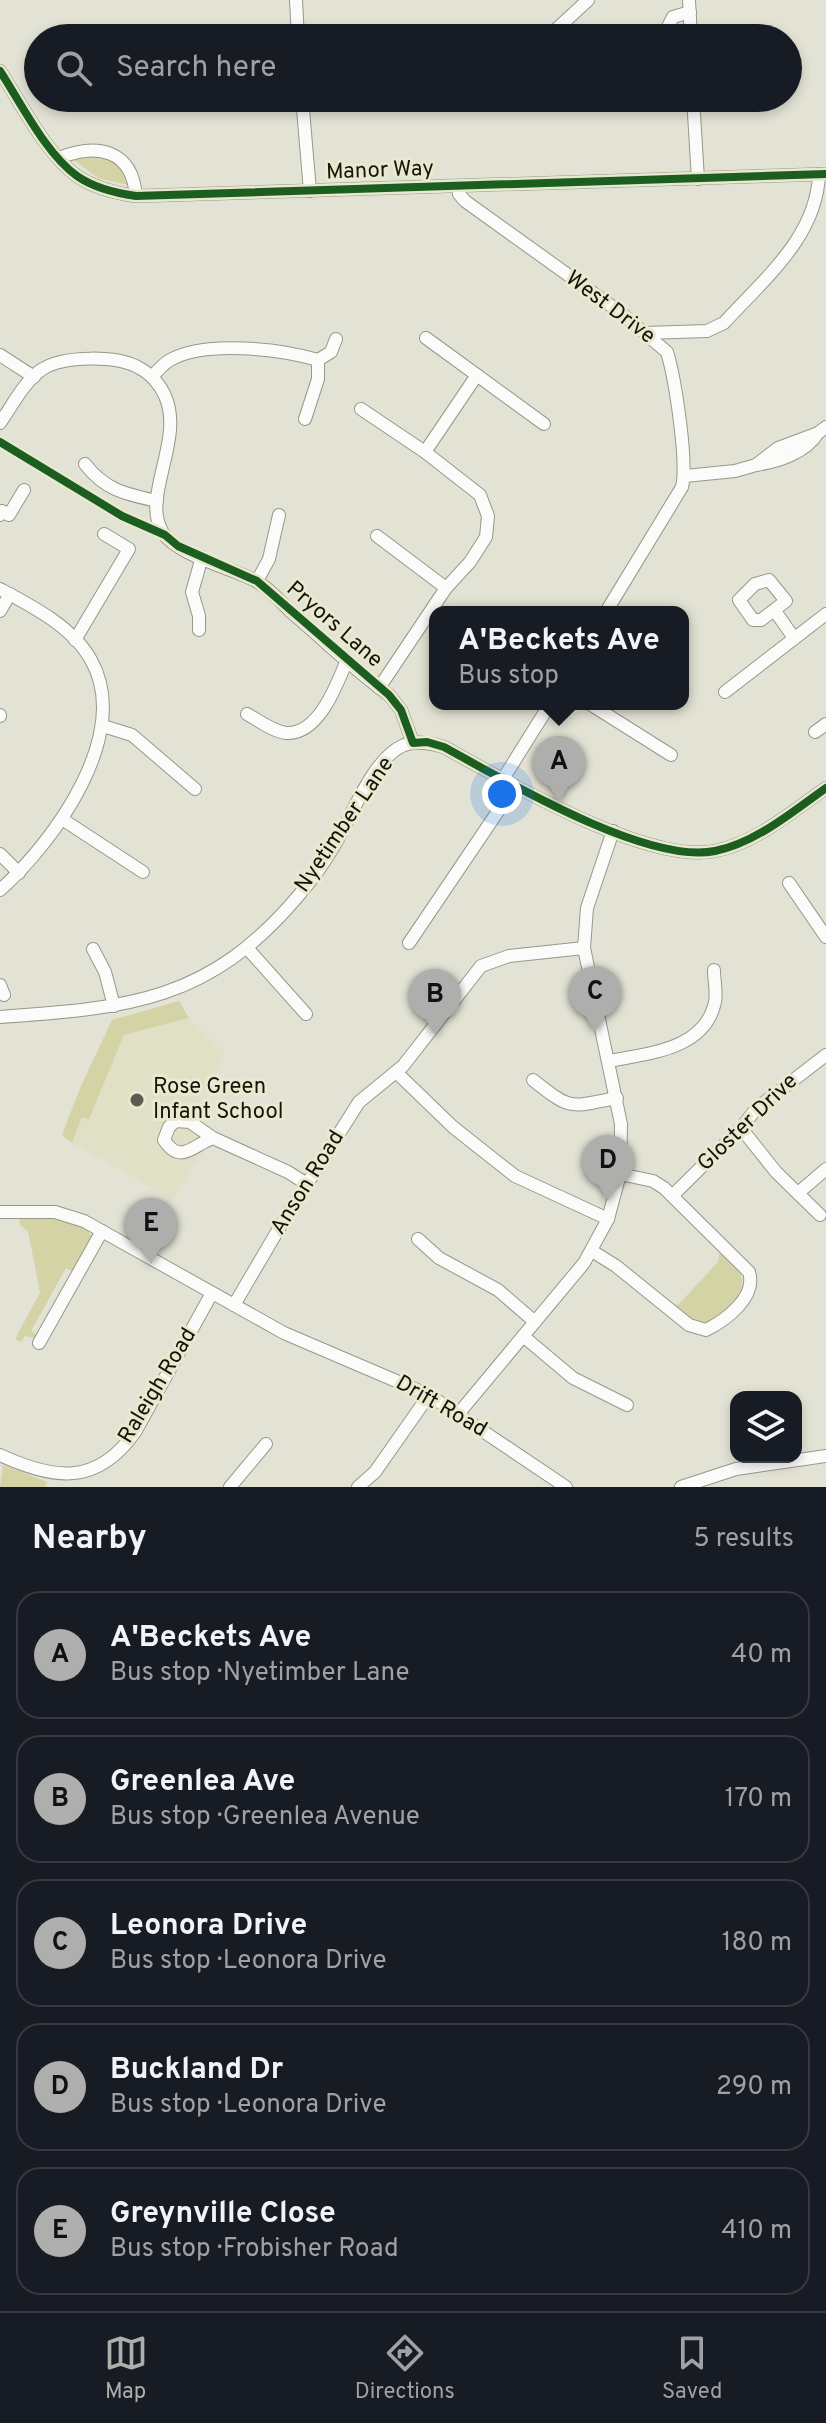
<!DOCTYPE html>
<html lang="en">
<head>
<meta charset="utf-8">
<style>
	body { margin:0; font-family:Overpass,sans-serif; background:#20242c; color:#f1f3f6 }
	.controls { position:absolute; right:24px; bottom:24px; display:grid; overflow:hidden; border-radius:16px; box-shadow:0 4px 12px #0003 }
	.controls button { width:72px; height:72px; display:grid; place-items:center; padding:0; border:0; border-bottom:2px solid #363941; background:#171b24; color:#f1f3f6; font:40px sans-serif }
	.you { position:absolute; left:502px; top:794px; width:28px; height:28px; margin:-20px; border:6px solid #fff; border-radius:50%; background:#1a73e8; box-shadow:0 0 0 12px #1a73e833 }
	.badge { display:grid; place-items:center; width:52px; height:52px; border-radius:50%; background:#aeafac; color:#111; font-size:26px; font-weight:700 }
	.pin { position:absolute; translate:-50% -66px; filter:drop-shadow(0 2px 4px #0008) }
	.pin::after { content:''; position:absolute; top:42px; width:28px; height:24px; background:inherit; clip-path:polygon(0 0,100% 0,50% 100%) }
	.popup { position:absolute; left:429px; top:606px; width:260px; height:104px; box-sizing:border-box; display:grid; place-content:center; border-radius:16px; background:#171b24; filter:drop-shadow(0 2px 6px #0005); font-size:26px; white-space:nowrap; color:#9ea1a6 }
	.popup b { font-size:30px; color:#f1f3f6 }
	.popup::after { content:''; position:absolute; left:50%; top:100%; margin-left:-16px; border:16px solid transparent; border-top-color:#171b24 }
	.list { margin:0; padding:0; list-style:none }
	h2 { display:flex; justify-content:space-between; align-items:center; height:104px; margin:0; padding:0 32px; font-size:34px }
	h2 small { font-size:26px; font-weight:400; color:#9ea1a6 }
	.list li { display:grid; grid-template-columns:52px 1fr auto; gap:24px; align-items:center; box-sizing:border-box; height:128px; margin:0 16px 16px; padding:0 16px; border:2px solid #363941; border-radius:24px }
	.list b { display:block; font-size:30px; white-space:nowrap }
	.list p { margin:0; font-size:26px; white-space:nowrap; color:#9ea1a6 }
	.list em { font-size:26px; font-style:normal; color:#9ea1a6 }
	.icon { flex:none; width:44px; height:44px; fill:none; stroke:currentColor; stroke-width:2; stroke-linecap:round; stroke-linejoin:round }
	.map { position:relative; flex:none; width:826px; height:1487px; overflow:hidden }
	.search { position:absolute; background:#171b24; box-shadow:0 4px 12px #0003; left:24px; right:24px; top:24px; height:88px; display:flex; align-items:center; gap:20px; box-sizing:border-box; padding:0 28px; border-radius:44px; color:#9ea1a6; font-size:30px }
	.sheet { height:824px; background:#171b24 }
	nav { display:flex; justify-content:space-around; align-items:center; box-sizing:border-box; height:112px; border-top:2px solid #363941; background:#171b24; font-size:22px; color:#9ea1a6 }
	nav a { display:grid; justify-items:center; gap:4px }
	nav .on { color:#aeafac }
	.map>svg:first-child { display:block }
</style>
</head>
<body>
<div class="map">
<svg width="826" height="1487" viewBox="0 0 826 1487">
	<rect width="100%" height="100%" fill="#e3e3d5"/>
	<path fill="#e0e0c7" d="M189,1018L226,1054L190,1114L215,1130L173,1200L72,1143L62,1135L81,1086L105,1040Z"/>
	<g fill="#d4d3a5">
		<path d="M87,153C108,159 123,163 128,185L98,178L71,158Z"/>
		<path d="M179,1001L189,1018L124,1035L89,1119L82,1117L72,1143L62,1135L81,1086L112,1020Z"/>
		<path d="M19,1218C43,1219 76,1215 92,1236L91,1243L74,1272L66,1268L31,1331L37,1335L35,1338L25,1336L21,1342L15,1339L40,1293L28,1231L20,1225Z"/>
		<path d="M720,1251C727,1258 738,1265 741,1275C748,1296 719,1325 699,1325L670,1304L678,1305L718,1262Z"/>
		<path d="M3,1465L47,1482L45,1487H0Z"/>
	</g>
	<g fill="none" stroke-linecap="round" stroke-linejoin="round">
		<defs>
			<g id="minor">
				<path d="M296,0L298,38"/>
				<path d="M689,0L691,38"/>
				<path d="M547,38L588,0"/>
				<path d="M662,38L673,17L690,12"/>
				<path d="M0,71C21,103 46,154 77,176C94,188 115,193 136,196L826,174"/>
				<path d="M302,98L310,191"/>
				<path d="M693,98L698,179"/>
				<path d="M59,158C97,143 132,149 136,196"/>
				<path d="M458,186L459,194L465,201L621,313L667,352C675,378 688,462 682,487L606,612"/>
				<path d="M645,333L707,331L724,323C763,280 817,237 819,174"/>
				<path d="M426,338L544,424"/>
				<path d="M0,355L34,377"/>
				<path d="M318,360L331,352L336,339"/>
				<path d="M152,377C157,371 163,364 170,360C205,340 280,349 318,360V379L305,419"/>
				<path d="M361,409L425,452L480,495L488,516L486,537L470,562L446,588L379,688"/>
				<path d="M0,423C12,406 24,382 41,370C63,355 119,355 141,369C151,374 161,386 165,396C185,440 140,498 163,533C179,556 229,567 254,580C268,587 280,601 291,612C323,639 354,670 389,695L401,710L413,743"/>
				<path d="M425,452L477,375"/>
				<path d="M85,464C105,490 125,494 157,501"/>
				<path d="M756,465C777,462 806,453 818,433"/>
				<path d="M685,476L735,471L756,465L778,448L818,433L826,427"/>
				<path d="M0,515L2,511L9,515L24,490"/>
				<path d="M377,536L446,588"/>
				<path d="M769,580L786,601L761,620H753L739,600L755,584Z"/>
				<path d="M257,581L269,559L279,515"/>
				<path d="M0,589C32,606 73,627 91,660C133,734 54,842 0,890"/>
				<path d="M0,611L10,594"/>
				<path d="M775,611L794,638"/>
				<path d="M199,630V616L192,592L202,557"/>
				<path d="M75,640L129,549L104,534"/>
				<path d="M725,692L826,614"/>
				<path d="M590,704L671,755"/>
				<path d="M247,714C258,720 272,731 286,733C319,735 337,684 347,660"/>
				<path d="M0,716V715"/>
				<path d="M103,726L132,735L195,789"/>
				<path d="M815,732L826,724"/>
				<path d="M503,779L550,704"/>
				<path d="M62,819L143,872"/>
				<path d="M0,854L19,873"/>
				<path d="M789,883L826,937"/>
				<path d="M409,943L515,786"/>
				<path d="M247,948L306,1014"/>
				<path d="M93,949L105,972L114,1006"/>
				<path d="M0,985L4,995"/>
				<path d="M0,1017C130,1008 210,1001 299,895C312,880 324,863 334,846C351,818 372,760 402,746C415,740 430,743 444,747C504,780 647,865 715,851C756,843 793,811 826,788"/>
				<path d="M610,1061C648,1053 705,1050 715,1002C717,993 714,980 714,970"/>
				<path d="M396,1072L453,1127L515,1176L608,1219"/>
				<path d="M533,1080C572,1111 569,1107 617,1098"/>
				<path d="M741,1128L776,1172L820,1215"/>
				<path d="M213,1138C194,1144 181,1166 164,1140L169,1127L176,1121L190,1122L213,1138L288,1172L307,1184"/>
				<path d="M798,1193L826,1169"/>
				<path d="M673,1195L741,1128L756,1109L826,1055"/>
				<path d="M0,1212H55L84,1221L284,1333L429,1395L566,1487"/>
				<path d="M418,1239L439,1258L498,1290L535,1322"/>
				<path d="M592,1251L616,1266L689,1325L706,1330C726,1320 757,1297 749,1272L664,1188L653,1181L620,1174"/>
				<path d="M234,1305L281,1225L359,1102L403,1066L481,966L509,956L584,948"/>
				<path d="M523,1336L573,1378L627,1405"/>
				<path d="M39,1343L102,1231"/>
				<path d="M459,1413L584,1263L608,1219L620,1174L621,1124L584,948L587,908L613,831"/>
				<path d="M0,1455C54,1480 97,1486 135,1432L212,1293"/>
				<path d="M230,1487L266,1444"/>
				<path d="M358,1487L375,1472L429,1395"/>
				<path d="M681,1487L736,1469L826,1456"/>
			</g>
		</defs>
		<use href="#minor" stroke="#97978c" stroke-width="14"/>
		<use href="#minor" stroke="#fbfbf9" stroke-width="12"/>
		<defs>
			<g id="cycleway">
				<path d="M0,71C21,103 46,154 77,176C94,188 115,193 136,196L826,174"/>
				<path d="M0,442L122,516L165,535L178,546L257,581L389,695L401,710L413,743L427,742L444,747C504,780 647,865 715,851C756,843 793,811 826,788"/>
			</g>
		</defs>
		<use href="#cycleway" stroke="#e9e9cf" stroke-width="13"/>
		<use href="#cycleway" stroke="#1b5e20" stroke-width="8"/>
	</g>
	<circle fill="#5c5c52" stroke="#e9e9cf" stroke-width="3" cx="137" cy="1100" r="8"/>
	<g text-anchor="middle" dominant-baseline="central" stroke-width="6" stroke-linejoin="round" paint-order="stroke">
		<g font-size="22" fill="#14140b" stroke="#e9e9cf">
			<text transform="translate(380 171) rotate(-2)">Manor Way</text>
			<text transform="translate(610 308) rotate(37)">West Drive</text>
			<text transform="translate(334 625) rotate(41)">Pryors Lane</text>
			<text transform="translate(345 825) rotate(-56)">Nyetimber Lane</text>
			<text transform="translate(748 1123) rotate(-44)">Gloster Drive</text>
			<text transform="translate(308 1183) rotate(-58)">Anson Road</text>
			<text transform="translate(158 1386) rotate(-59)">Raleigh Road</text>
			<text transform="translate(441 1407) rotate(30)">Drift Road</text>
		</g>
		<g font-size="22" fill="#14140b" stroke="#e9e9cf" text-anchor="start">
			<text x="153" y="1087">Rose Green<tspan x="153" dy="25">Infant School</tspan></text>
		</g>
	</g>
</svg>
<div class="controls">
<button><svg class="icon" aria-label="layers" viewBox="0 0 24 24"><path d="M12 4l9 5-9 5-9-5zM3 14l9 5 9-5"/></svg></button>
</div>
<div class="you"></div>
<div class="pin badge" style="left:559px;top:802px">A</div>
<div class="popup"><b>A'Beckets Ave</b>Bus stop</div>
<div class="pin badge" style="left:435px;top:1035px">B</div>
<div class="pin badge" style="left:595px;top:1032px">C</div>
<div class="pin badge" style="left:608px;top:1201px">D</div>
<div class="pin badge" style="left:151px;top:1264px">E</div>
<div class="search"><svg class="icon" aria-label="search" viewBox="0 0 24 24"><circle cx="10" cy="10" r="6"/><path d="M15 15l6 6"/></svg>Search here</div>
</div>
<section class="sheet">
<h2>Nearby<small>5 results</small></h2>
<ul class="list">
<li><span class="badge">A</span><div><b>A'Beckets Ave</b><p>Bus stop · Nyetimber Lane</p></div><em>40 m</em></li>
<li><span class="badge">B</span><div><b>Greenlea Ave</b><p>Bus stop · Greenlea Avenue</p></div><em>170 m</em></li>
<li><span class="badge">C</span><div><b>Leonora Drive</b><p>Bus stop · Leonora Drive</p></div><em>180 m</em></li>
<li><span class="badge">D</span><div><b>Buckland Dr</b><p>Bus stop · Leonora Drive</p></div><em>290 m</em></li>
<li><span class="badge">E</span><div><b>Greynville Close</b><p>Bus stop · Frobisher Road</p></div><em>410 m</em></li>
</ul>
</section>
<nav>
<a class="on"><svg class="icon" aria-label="map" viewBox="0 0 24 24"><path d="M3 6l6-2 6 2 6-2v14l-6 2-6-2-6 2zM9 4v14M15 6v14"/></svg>Map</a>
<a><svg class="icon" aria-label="directions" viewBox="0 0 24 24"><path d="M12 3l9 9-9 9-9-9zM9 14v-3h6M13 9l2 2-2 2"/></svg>Directions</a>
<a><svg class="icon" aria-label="saved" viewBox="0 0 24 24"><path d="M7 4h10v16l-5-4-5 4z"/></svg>Saved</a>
</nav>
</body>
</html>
